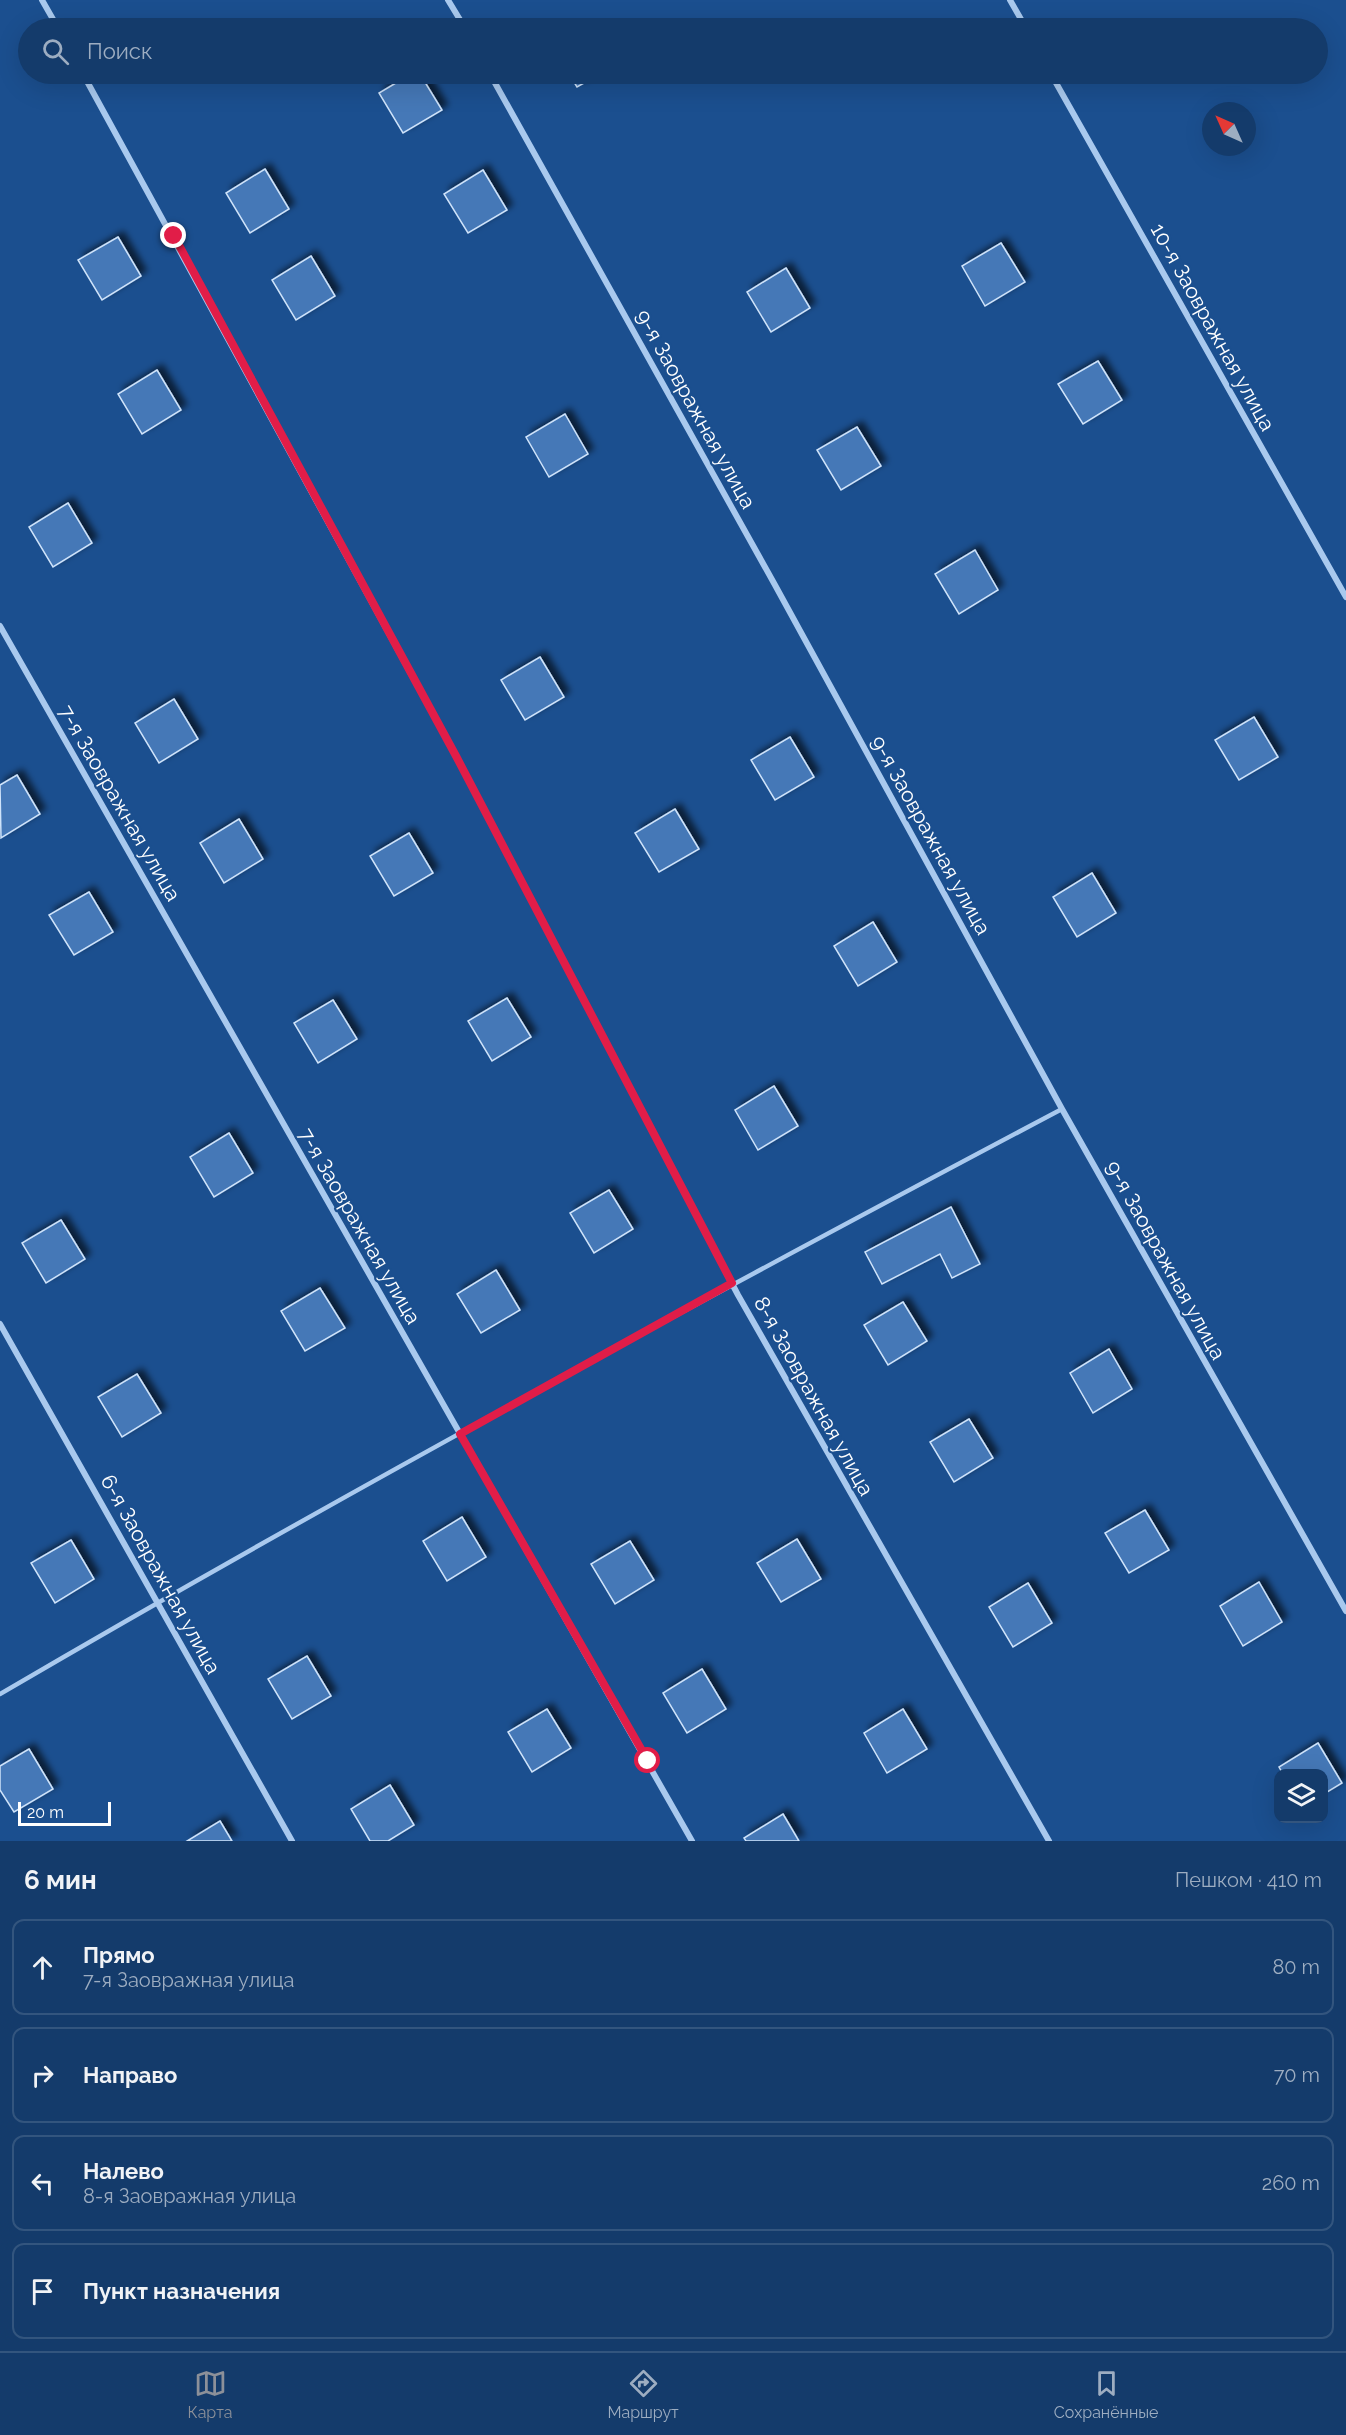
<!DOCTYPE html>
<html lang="ru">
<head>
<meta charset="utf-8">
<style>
	body { margin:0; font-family:Raleway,sans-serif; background:#214673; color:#f1f3f6 }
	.controls { position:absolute; right:18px; bottom:18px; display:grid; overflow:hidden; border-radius:12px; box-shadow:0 6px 24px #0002 }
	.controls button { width:54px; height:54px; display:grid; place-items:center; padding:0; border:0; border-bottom:2px solid #33557e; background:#143b6b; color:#f1f3f6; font:30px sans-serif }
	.compass { position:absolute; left:1202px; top:102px; width:54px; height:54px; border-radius:50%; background:#143b6b; box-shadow:0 6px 24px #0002; rotate:315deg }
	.scale { position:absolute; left:18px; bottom:15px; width:93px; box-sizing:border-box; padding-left:6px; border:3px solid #fff; border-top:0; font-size:16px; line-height:21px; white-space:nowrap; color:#fff; -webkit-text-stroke:4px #1b4f8f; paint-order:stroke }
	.stop { position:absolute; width:18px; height:18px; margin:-14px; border:4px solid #e11d48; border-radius:50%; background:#fff }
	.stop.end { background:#e11d48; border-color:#fff; box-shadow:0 2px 6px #0008 }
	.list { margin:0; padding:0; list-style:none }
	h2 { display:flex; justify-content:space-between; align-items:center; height:78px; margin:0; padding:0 24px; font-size:26px }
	h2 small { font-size:20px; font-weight:400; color:#9dadc1 }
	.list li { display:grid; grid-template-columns:39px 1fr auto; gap:18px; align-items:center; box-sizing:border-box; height:96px; margin:0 12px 12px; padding:0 12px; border:2px solid #33557e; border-radius:12px }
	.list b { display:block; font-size:22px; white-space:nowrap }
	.list p { margin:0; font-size:20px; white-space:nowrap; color:#9dadc1 }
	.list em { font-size:20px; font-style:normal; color:#9dadc1 }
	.icon { flex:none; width:33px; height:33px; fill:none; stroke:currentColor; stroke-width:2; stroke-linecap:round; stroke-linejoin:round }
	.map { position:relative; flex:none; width:1346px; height:1841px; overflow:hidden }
	.search { position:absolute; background:#143b6b; box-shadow:0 6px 24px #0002; left:18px; right:18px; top:18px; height:66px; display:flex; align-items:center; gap:15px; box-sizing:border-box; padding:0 21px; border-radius:33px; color:#9dadc1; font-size:22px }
	.sheet { height:510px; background:#143b6b }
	nav { display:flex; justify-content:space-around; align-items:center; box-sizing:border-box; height:84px; border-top:2px solid #33557e; background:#143b6b; font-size:16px; color:#9dadc1 }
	nav a { display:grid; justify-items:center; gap:3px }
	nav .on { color:#8c9099 }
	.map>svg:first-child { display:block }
</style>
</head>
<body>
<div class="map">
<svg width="1346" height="1841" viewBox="0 0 1346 1841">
	<defs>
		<filter id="shadow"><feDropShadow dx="5.5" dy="-5.5" stdDeviation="3" flood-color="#0009"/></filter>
	</defs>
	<rect width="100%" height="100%" fill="#1b4f8f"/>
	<g fill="#4478b7" stroke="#cfe3fa" stroke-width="1.5" filter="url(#shadow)">
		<path d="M411,74H420L442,110L403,133L379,93Z"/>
		<path d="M569,74H600L577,87Z"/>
		<path d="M265,169L289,209L250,233L226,193Z"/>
		<path d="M483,170L507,210L468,233L444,194Z"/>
		<path d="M118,237L141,276L102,300L78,260Z"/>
		<path d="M1001,243L1025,282L985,306L962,266Z"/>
		<path d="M311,256L335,296L296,320L272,280Z"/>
		<path d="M786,268L810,308L771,332L747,292Z"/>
		<path d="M1098,361L1122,400L1083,424L1058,384Z"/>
		<path d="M157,370L181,410L142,434L118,394Z"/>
		<path d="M565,414L588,454L549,477L526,437Z"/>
		<path d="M857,427L881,466L841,490L817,450Z"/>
		<path d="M68,503L92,543L53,567L29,527Z"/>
		<path d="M975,550L998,590L959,614L935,574Z"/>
		<path d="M540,657L564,697L525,720L501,680Z"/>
		<path d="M174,699L198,739L159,763L135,723Z"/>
		<path d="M1254,717L1278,757L1239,780L1215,740Z"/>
		<path d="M790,737L814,777L775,800L751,760Z"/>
		<path d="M17,775L40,814L1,838L0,785Z"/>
		<path d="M675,809L699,849L659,872L635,833Z"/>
		<path d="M239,819L263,859L224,883L200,843Z"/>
		<path d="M409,833L433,873L394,896L370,856Z"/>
		<path d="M1092,873L1116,913L1077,937L1053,897Z"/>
		<path d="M89,892L113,932L74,955L49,915Z"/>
		<path d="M873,922L897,962L858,986L834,946Z"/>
		<path d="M507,998L531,1037L492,1061L468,1021Z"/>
		<path d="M333,1000L357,1039L318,1063L294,1023Z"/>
		<path d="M774,1086L798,1126L758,1150L735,1110Z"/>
		<path d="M229,1133L253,1173L214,1197L190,1157Z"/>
		<path d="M609,1190L633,1229L594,1253L570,1213Z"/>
		<path d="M951,1207L980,1264L952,1278L940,1254L882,1284L865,1252Z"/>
		<path d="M61,1220L85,1259L46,1283L22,1243Z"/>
		<path d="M496,1270L520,1310L481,1333L457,1294Z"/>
		<path d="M320,1288L345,1328L305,1351L281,1311Z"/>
		<path d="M903,1302L927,1341L888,1365L864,1325Z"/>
		<path d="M1109,1349L1132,1389L1093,1413L1070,1373Z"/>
		<path d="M137,1374L161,1413L122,1437L98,1397Z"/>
		<path d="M969,1419L993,1458L954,1482L930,1442Z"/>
		<path d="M1145,1510L1169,1550L1129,1573L1105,1533Z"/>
		<path d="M462,1517L486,1557L447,1581L423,1541Z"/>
		<path d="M797,1539L821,1579L781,1602L757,1563Z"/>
		<path d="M71,1540L94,1579L55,1603L31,1563Z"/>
		<path d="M630,1541L654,1580L615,1604L591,1564Z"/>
		<path d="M1259,1582L1282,1622L1243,1646L1220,1606Z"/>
		<path d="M1028,1583L1052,1623L1013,1647L989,1607Z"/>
		<path d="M307,1656L331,1696L292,1719L268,1679Z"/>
		<path d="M702,1669L726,1709L687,1733L663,1693Z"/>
		<path d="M547,1709L571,1748L532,1772L508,1732Z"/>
		<path d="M903,1709L927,1749L887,1773L864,1733Z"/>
		<path d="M1318,1743L1342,1783L1324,1794V1774H1283L1279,1767Z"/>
		<path d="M29,1749L53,1789L14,1812L0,1790V1766Z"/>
		<path d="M390,1785L414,1825L388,1841H370L351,1809Z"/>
		<path d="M783,1814L799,1841H746L744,1838Z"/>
		<path d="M220,1821L232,1841H187Z"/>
	</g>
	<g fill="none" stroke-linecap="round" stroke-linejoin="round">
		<path stroke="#a9c9ee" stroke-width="4.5" d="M0,1694C349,1490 705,1298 1062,1109"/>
		<g stroke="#a9c9ee" stroke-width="6">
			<path d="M42,0L58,28"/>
			<path d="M448,0L465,28"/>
			<path d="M1010,0L1026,28"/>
			<path d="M83,74L456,756L738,1295L1049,1841"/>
			<path d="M490,74L775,585L1062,1109L1346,1611"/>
			<path d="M1051,74L1346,597"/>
			<path d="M0,626L692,1841"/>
			<path d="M0,1324L292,1841"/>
		</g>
	</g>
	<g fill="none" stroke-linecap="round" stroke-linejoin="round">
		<path stroke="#e11d48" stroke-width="8" d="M174,236L456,756L732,1283L460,1434L648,1761"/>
	</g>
	<g text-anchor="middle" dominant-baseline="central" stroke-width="4.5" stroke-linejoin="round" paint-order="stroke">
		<g font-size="21" fill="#fff" stroke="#1b4f8f">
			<text transform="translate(1213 327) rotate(61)">10-я Заовражная улица</text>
			<text transform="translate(696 409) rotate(61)">9-я Заовражная улица</text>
			<text transform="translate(120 803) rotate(60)">7-я Заовражная улица</text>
			<text transform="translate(931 835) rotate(61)">9-я Заовражная улица</text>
			<text transform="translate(360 1226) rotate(60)">7-я Заовражная улица</text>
			<text transform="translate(1166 1260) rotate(61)">9-я Заовражная улица</text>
			<text transform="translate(814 1396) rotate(61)">8-я Заовражная улица</text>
			<text transform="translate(161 1574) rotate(61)">6-я Заовражная улица</text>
		</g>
	</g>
</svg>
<div class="controls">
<button><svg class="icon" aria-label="layers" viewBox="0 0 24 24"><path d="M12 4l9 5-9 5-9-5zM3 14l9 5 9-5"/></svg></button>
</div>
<svg class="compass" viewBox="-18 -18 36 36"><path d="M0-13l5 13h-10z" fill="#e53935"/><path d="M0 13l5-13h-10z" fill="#9dadc1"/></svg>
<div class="scale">20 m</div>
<div class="stop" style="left:648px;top:1761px"></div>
<div class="stop end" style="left:174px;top:236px"></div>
<div class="search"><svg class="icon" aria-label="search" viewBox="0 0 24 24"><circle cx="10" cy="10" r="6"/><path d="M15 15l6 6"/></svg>Поиск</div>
</div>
<section class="sheet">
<h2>6 мин<small>Пешком · 410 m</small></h2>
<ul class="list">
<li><svg class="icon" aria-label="ahead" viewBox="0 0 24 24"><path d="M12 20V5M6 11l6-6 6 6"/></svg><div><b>Прямо</b><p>7-я Заовражная улица</p></div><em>80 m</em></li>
<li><svg class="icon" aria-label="right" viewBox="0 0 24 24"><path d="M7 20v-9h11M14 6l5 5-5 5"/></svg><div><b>Направо</b></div><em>70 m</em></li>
<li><svg class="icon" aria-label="left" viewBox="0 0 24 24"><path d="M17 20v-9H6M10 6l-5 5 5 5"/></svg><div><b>Налево</b><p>8-я Заовражная улица</p></div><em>260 m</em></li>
<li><svg class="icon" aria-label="arrive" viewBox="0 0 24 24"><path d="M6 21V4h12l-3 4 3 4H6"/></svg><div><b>Пункт назначения</b></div></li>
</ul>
</section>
<nav>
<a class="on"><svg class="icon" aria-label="map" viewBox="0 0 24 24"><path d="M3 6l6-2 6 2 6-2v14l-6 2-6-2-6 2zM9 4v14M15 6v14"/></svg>Карта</a>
<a><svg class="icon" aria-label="directions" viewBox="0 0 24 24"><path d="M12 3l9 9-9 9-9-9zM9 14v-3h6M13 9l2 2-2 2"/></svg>Маршрут</a>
<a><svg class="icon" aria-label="saved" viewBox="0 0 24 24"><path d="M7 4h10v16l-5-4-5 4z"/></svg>Сохранённые</a>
</nav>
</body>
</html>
